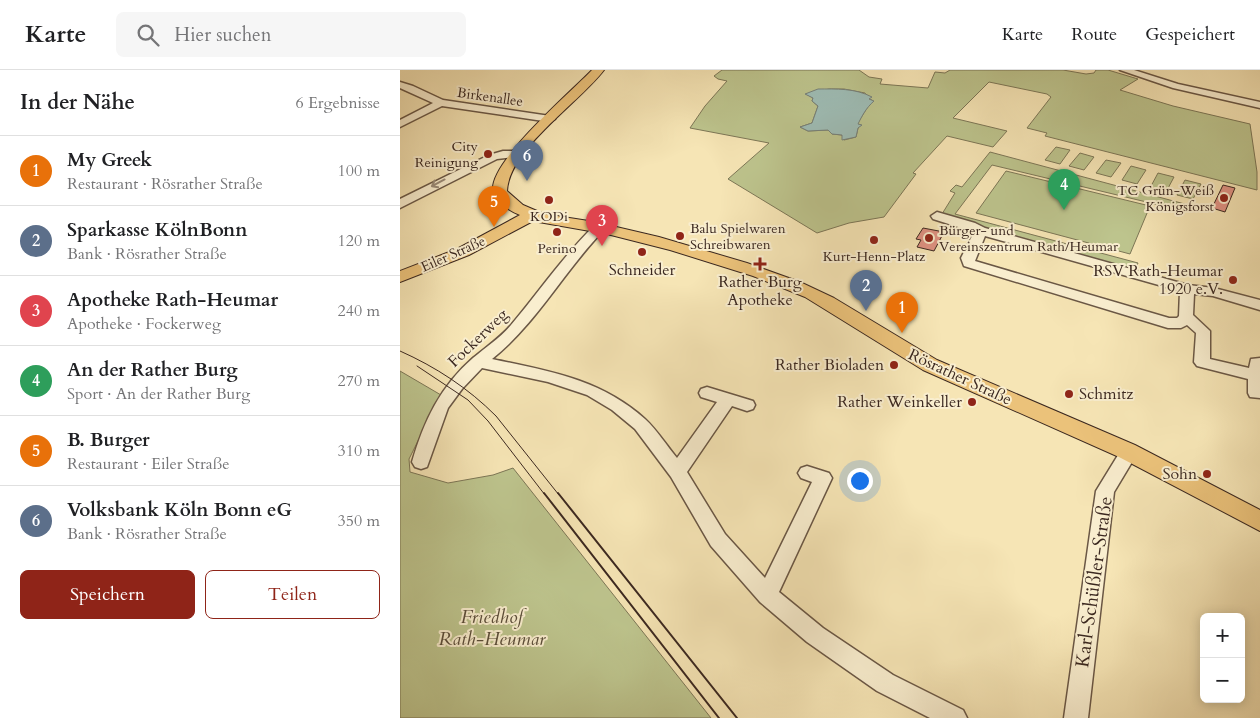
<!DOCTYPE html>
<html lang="de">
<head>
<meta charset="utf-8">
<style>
	body { margin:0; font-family:Cardo,serif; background:#f6f6f6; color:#202124 }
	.controls { position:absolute; right:15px; bottom:15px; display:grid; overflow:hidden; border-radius:8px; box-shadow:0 2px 12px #0003 }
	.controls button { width:45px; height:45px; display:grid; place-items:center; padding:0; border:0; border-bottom:1px solid #e0e0e0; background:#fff; color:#202124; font:25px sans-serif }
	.you { position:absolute; left:459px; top:410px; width:18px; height:18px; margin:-12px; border:4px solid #fff; border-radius:50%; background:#1a73e8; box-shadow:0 0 0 8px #1a73e833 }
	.badge { display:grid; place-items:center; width:32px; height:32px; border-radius:50%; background:#8f2418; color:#fff; font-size:16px; font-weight:700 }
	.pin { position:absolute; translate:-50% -41px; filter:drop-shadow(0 1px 2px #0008) }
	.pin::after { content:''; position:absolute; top:26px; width:18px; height:15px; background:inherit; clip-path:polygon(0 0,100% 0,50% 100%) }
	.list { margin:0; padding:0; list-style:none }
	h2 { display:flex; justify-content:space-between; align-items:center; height:65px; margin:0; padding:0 20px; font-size:21px }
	h2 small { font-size:16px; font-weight:400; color:#757577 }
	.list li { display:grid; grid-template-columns:32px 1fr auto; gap:15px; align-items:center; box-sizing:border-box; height:70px; padding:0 20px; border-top:1px solid #e0e0e0 }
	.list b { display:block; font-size:19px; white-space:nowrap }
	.list p { margin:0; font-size:16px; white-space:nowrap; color:#757577 }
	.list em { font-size:16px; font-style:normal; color:#757577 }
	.actions { display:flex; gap:10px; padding:15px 20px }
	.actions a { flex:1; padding:11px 0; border:1px solid #8f2418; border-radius:8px; text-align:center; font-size:18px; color:#8f2418 }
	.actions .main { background:#8f2418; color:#fff }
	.icon { flex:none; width:28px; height:28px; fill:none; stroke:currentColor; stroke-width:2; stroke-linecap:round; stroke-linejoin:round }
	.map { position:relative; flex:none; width:860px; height:648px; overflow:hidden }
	header { display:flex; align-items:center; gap:30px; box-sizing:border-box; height:70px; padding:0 25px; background:#fff; border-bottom:1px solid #e0e0e0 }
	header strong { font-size:24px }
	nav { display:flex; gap:28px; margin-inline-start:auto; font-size:18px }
	.search { width:350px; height:45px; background:#f6f6f6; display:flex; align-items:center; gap:12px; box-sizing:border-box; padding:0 18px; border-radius:8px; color:#757577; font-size:19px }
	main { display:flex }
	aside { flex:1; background:#fff }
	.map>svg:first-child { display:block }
</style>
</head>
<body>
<header>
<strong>Karte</strong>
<div class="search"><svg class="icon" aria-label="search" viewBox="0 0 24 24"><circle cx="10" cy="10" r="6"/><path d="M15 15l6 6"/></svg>Hier suchen</div>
<nav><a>Karte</a><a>Route</a><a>Gespeichert</a></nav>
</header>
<main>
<aside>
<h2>In der Nähe<small>6 Ergebnisse</small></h2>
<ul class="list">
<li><span class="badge" style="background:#e8710a">1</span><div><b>My Greek</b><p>Restaurant · Rösrather Straße</p></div><em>100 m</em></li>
<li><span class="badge" style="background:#5c6f8a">2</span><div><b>Sparkasse KölnBonn</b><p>Bank · Rösrather Straße</p></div><em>120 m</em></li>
<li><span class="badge" style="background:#e0444e">3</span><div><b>Apotheke Rath-Heumar</b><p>Apotheke · Fockerweg</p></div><em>240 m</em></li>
<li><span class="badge" style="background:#2e9e5b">4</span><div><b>An der Rather Burg</b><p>Sport · An der Rather Burg</p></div><em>270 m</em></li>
<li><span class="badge" style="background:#e8710a">5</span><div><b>B. Burger</b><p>Restaurant · Eiler Straße</p></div><em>310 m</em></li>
<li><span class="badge" style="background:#5c6f8a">6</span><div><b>Volksbank Köln Bonn eG</b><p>Bank · Rösrather Straße</p></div><em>350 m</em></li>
</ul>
<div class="actions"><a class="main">Speichern</a><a>Teilen</a></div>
</aside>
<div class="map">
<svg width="860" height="648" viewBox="0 0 860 648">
	<rect width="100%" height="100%" fill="#f6e5b5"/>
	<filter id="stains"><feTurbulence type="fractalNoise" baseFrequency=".004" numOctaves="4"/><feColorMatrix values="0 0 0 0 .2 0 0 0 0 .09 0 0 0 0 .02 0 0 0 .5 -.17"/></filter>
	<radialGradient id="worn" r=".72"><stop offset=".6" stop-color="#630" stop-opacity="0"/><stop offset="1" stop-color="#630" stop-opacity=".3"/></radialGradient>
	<g fill="#bdc48d" stroke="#7c7656" fill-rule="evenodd">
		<path d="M322,0H459L469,7L482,9L480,14L528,18L535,2L545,3L550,0H663L686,4L694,3L696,0H708L738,9L720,20L773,36L850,54L857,102V120L645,66L647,63L627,58L651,27L647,24L589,12L553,48L607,61L593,77L547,66L513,103L516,104L484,147L449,153L417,163L328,109L369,73L290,58L305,36L327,11L318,9L314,6ZM429,19H444L465,23L469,29L472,30L457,54L461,55L458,58L456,67L444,70L442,65L432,64L428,60L408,61L400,57L412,53L418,36L412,31L413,28L406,24Z"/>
		<path d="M656,77L670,80L660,94L645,90Z"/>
		<path d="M590,82L796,137L759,135L592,95L555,144L738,193L735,200L538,146L542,144L555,123L550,121L556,115L562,117Z"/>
		<path d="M680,83L694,87L684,100L669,96Z"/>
		<path d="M706,90L721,93L711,107L696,103Z"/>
		<path d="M731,96L746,100L737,114L722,110Z"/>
		<path d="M606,101L750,136L730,184L576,143Z"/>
		<path d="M758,103L774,107L766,122L750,118Z"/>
		<path d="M785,110L801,114L793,129L777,125Z"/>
		<path d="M0,301L41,325L9,389L10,402L48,413L93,405L113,398L311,648H0Z"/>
	</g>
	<path fill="#9ebdb6" stroke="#76817a" d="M418,19C436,19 455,18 472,27L469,29L474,31C466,38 462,46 458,54L462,55L458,58L456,67L442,70V65L432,64L428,60L408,61L400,57L412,53L418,36L412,31L413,28L405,24Z"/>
	<g fill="#e09283" stroke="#3b2820">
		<path d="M823,115L835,118L825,142L812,138Z"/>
		<path d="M523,158L544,162L534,181L517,177L521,170L516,169Z"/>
	</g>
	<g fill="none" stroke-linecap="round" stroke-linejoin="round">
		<defs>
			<g id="minor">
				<path d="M720,0H734L778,14L860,32V38L773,18Z"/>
				<path d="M0,12L13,16L43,30L150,46L155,49L150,52L42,36L0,57V50L33,33L0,18Z"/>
				<path d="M103,81H115L120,84L115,87L97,89L0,138V129L89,85Z"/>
				<path d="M537,142L575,153L585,158L788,215L814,218L860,230V240L813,226L794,224L793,245L810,261V289L849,298L851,289L860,288V328L850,327L848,323V309L797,296L794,292L796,263L787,255L781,258H768L564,196L561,188L574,162L533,149L531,146ZM585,166L780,221L779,246L777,248H769L575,191Z"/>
				<path d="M199,154L203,155L205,158L203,161C164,201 137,253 92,289C149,301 200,309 245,349C257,360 267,376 277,388L317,332L301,327L299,323L301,319L307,317L353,331L355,335L353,339L347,341L332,336L287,402L325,464L365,508L412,412L401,408L398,403L401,398L407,396L429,403L432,408L379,522L423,558L493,605L563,640L567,648H530L477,621L407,572L360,532L311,476L271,407L235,359L212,340L187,325L148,312L82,298L62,319L48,338L27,397L21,399L15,397L12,392C24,351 40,317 73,288C86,277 100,268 111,255C139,222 163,186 195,155Z"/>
				<path d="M729,375L735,377L738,382L714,422L688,648H664L696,421L723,377Z"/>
			</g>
			<path id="major" d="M192,0H204C179,33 109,79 107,121L123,135L144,144L195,152L259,167L347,193L400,212L434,228L537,290L735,375L860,440V461L719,387L523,300L405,227L353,206L270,180L207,164L133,151L69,185L0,212V201L57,179L120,145C110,141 94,131 93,120C90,91 171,22 192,0Z"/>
		</defs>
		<use href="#minor" stroke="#6a5745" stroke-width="3"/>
		<use href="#major" stroke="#3b2820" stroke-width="2"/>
		<use href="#minor" fill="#f9eecf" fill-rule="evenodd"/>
		<use href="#major" fill="#ebc27a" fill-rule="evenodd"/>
		<g stroke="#3b2820" stroke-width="1">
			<path d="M0,281C36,297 68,318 96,346L159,425"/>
			<path d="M17,296L68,330L88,351L145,425"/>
		</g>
		<g stroke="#3b2820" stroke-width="2">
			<path d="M144,423L319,648"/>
			<path d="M158,423L337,648"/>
		</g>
	</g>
	<defs><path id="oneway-shaft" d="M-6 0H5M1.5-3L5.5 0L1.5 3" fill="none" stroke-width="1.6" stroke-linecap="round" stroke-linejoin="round" transform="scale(1.25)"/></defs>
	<use stroke="#9a8b78" href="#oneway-shaft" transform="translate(38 113) rotate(152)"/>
	<g fill="#8f2418" stroke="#f9eecf" stroke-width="2">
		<circle cx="88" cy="84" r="5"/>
		<circle cx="824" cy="128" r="5"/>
		<circle cx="149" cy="130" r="5"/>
		<circle cx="157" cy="162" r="5"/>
		<circle cx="280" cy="166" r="5"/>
		<circle cx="529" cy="168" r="5"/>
		<circle cx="474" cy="170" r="5"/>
		<circle cx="242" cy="182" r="5"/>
		<path d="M357.5 186.5h5v5h5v5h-5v5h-5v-5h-5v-5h5z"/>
		<circle cx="833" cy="210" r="5"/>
		<circle cx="494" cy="295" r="5"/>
		<circle cx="669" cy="324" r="5"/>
		<circle cx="572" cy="332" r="5"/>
		<circle cx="807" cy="404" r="5"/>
	</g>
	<g text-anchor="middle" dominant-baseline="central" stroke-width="4" stroke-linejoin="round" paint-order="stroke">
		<g font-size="14" fill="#3b2820" stroke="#f9eecf">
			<text transform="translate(90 27) rotate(8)">Birkenallee</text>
			<text transform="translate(53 184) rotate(-24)">Eiler Straße</text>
		</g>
		<g font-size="14" fill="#3b2820" stroke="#f9eecf">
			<text x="78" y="76" text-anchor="end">City<tspan x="78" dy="16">Reinigung</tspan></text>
			<text x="814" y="120" text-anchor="end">TC Grün-Weiß<tspan x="814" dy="16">Königsforst</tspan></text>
			<text x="149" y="146">KODi</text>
			<text x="290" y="158" text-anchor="start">Balu Spielwaren<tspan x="290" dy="16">Schreibwaren</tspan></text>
			<text x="539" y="160" text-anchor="start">Bürger- und<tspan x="539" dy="16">Vereinszentrum Rath/Heumar</tspan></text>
			<text x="157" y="178">Perino</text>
			<text x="474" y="186">Kurt-Henn-Platz</text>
		</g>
		<g font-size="16" fill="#3b2820" stroke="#f9eecf" text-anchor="end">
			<text x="242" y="200" text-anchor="middle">Schneider</text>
			<text x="823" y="201">RSV Rath-Heumar<tspan x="823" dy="18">1920 e.V.</tspan></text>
			<text x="360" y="212" text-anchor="middle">Rather Burg<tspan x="360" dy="18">Apotheke</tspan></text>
			<text x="484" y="295">Rather Bioladen</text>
			<text x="679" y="324" text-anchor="start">Schmitz</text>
			<text x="562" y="332">Rather Weinkeller</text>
			<text x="797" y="404">Sohn</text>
		</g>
		<g font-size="16" fill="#3b2820" stroke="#f9eecf">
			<text transform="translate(78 268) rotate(-44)">Fockerweg</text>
			<text transform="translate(560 307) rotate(25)">Rösrather Straße</text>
		</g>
		<g font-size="19" fill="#3b2820" stroke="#f9eecf">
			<text transform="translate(694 512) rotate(-82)">Karl-Schüßler-Straße</text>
		</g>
		<g font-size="19" font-style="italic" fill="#5c4f3b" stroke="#f9eecf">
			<text x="92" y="547">Friedhof<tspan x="92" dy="22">Rath-Heumar</tspan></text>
		</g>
	</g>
	<rect width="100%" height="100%" filter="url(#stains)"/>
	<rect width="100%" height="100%" fill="url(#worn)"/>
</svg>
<div class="controls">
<button>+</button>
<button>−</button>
</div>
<div class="you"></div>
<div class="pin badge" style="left:502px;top:263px;background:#e8710a">1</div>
<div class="pin badge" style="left:466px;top:241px;background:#5c6f8a">2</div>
<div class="pin badge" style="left:202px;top:176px;background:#e0444e">3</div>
<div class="pin badge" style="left:664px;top:140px;background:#2e9e5b">4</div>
<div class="pin badge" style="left:94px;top:157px;background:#e8710a">5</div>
<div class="pin badge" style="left:127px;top:111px;background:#5c6f8a">6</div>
</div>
</main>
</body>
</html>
